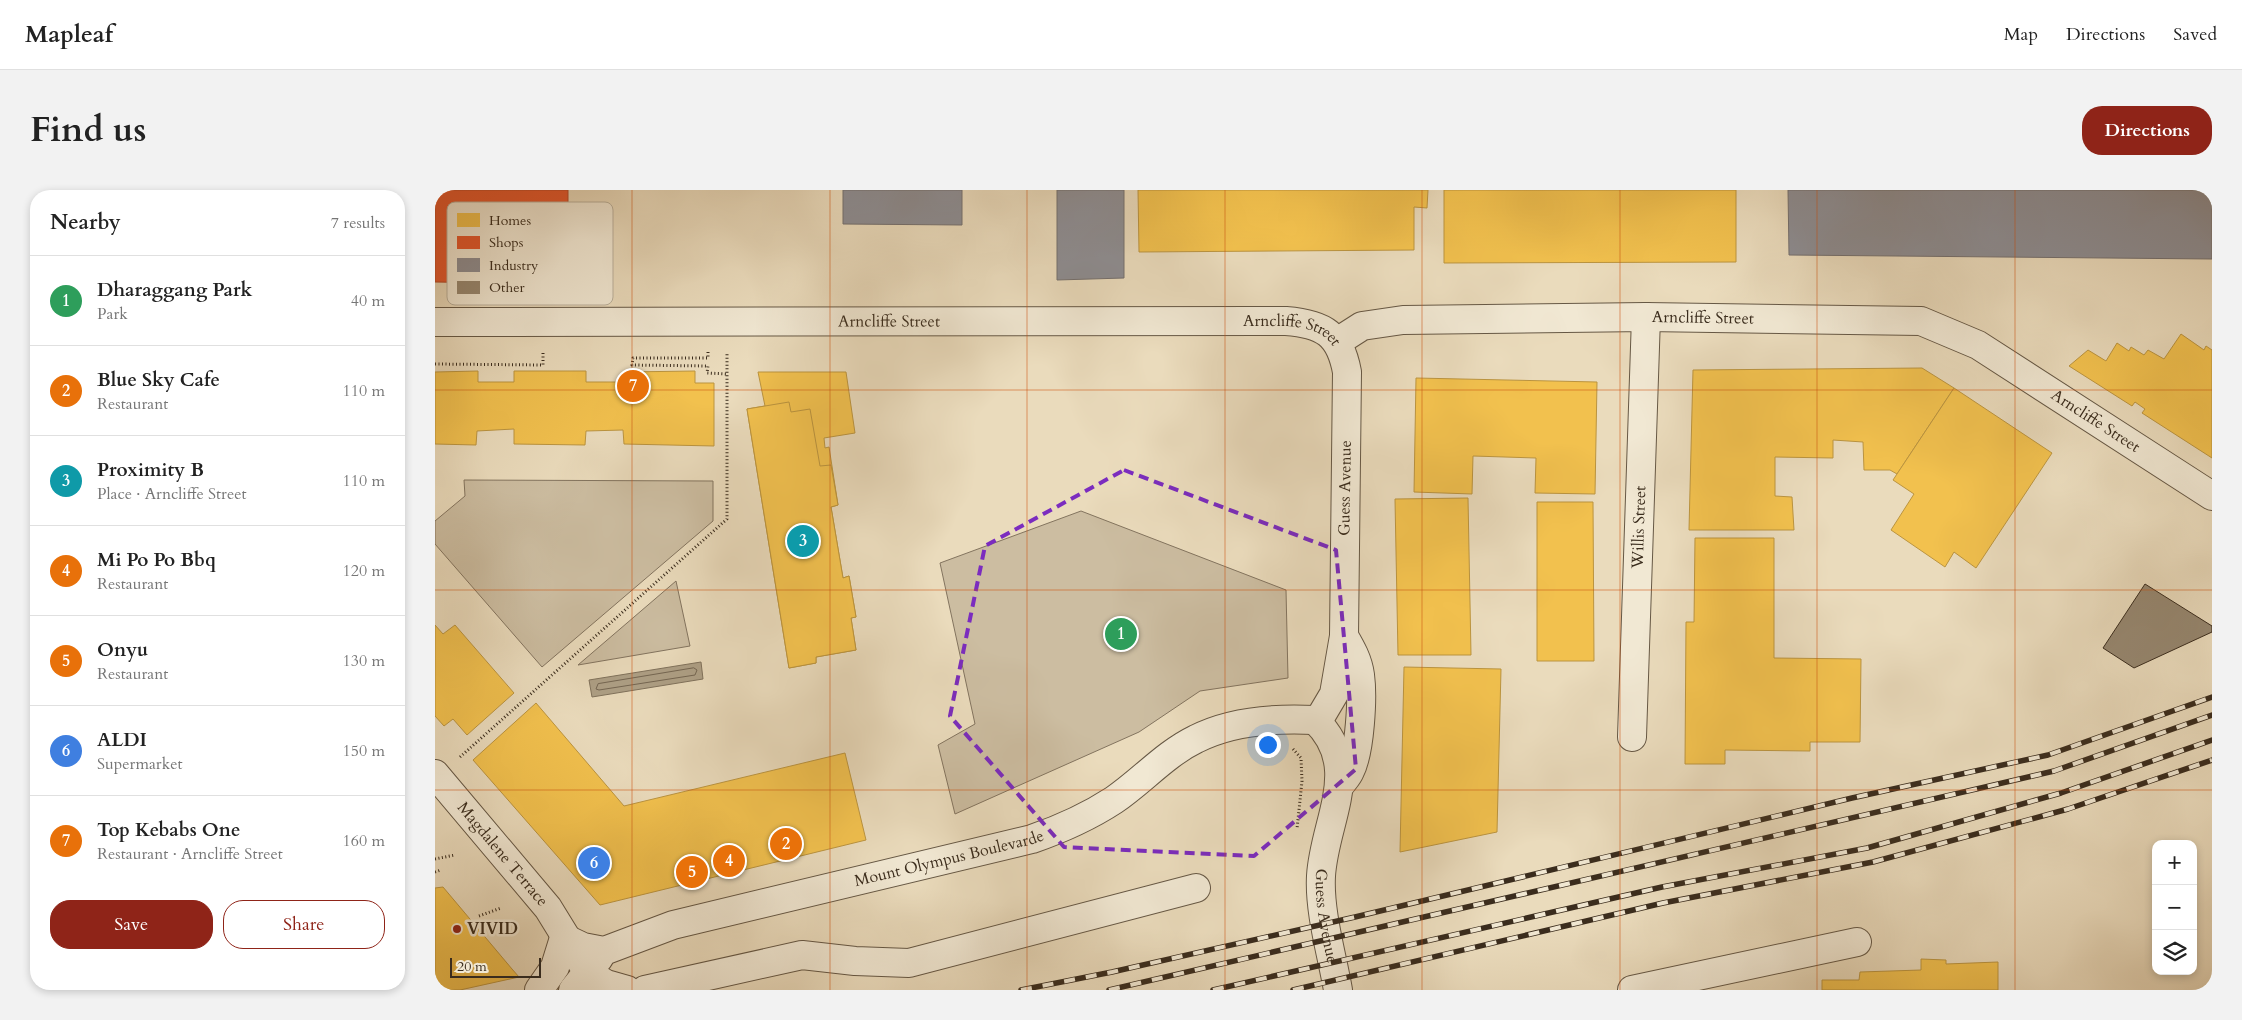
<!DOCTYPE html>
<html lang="en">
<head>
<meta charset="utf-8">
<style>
	body { margin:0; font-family:Cardo,serif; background:#f2f2f2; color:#222 }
	.controls { position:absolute; right:15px; bottom:15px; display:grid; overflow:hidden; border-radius:10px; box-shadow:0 2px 8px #0003 }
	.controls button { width:45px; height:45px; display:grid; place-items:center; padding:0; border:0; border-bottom:1px solid #e0e0e0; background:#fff; color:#222; font:25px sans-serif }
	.scale { position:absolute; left:15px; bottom:12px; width:91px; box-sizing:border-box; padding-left:5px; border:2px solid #3a2c1d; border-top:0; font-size:14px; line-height:18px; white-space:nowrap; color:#3a2c1d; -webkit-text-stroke:4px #f1e8d3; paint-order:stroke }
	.you { position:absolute; left:832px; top:554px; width:18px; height:18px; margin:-12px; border:4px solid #fff; border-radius:50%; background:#1a73e8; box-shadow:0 0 0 8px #1a73e833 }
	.badge { display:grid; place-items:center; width:32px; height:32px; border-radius:50%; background:#8f2418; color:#fff; font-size:16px; font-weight:700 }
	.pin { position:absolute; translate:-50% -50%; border:2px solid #fff; box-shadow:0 1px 5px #0006 }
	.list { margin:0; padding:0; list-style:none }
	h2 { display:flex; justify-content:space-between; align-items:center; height:65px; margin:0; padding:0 20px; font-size:21px }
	h2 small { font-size:16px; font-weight:400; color:#767676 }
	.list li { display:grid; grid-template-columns:32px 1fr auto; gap:15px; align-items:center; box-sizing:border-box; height:90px; padding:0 20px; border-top:1px solid #e0e0e0 }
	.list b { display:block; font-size:19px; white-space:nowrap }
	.list p { margin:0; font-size:16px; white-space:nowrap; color:#767676 }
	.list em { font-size:16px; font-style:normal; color:#767676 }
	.actions { display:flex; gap:10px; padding:15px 20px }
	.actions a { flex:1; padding:11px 0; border:1px solid #8f2418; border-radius:20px; text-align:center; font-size:18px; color:#8f2418 }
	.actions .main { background:#8f2418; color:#fff }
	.icon { flex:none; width:28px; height:28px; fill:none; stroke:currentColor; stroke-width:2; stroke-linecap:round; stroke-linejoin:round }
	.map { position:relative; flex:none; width:1777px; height:800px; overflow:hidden; border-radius:20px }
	header { display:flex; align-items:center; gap:30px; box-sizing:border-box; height:70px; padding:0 25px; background:#fff; border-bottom:1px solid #e0e0e0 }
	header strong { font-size:24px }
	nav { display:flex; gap:28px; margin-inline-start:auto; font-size:18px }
	.intro { display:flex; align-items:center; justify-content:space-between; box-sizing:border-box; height:120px; padding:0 30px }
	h1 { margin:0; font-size:35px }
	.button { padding:12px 22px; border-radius:20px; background:#8f2418; color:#fff; font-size:18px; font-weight:700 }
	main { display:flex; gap:30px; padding:0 30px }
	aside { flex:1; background:#fff; border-radius:20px; box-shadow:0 2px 8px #0003 }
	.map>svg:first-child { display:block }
</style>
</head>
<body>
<header>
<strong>Mapleaf</strong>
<nav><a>Map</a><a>Directions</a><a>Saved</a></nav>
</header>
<div class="intro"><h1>Find us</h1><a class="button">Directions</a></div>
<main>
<aside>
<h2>Nearby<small>7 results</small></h2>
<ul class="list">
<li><span class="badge" style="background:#2e9e5b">1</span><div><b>Dharaggang Park</b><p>Park</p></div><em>40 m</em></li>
<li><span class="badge" style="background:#e8710a">2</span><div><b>Blue Sky Cafe</b><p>Restaurant</p></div><em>110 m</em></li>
<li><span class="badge" style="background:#0f9aa8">3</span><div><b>Proximity B</b><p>Place · Arncliffe Street</p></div><em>110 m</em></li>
<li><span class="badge" style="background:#e8710a">4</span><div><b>Mi Po Po Bbq</b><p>Restaurant</p></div><em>120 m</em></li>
<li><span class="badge" style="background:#e8710a">5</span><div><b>Onyu</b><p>Restaurant</p></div><em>130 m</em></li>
<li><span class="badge" style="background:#3f7fe0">6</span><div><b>ALDI</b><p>Supermarket</p></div><em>150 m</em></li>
<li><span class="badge" style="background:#e8710a">7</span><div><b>Top Kebabs One</b><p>Restaurant · Arncliffe Street</p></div><em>160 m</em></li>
</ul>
<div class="actions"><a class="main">Save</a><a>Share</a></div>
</aside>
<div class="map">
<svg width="1777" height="800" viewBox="0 0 1777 800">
	<rect width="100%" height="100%" fill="#eadbbc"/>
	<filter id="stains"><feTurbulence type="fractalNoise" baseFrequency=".004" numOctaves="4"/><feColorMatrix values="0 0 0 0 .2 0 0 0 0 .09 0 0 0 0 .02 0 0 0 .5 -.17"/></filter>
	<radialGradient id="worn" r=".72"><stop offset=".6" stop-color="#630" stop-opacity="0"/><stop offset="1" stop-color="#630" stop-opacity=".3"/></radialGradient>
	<g fill="#ccbda1" stroke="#83745f">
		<path d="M29,290L278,291V331L107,477L0,354V331L30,306Z"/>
		<path d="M646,321L851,400L853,488L765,501L704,542L520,624L503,555L540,534L505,373Z"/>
		<path d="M241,391L255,456L143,475Z"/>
	</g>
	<path fill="#aea086" stroke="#80725c" d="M266,472L268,489L157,507L154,490Z"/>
	<g fill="#f2c14e" stroke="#bb943f">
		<path d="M703,0H993L992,18L979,17V60L704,62Z"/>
		<path d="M1009,0H1301V72L1009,73Z"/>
		<path d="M1746,144L1769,160L1771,156L1777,160V268L1707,223L1710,219L1700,212L1697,216L1634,176L1653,160L1671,171L1682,153L1694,161L1696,157L1709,165L1713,160L1729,169Z"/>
		<path d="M1487,178L1519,198L1462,284L1455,280H1429L1428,252L1398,250V268L1340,267V306L1357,307L1359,340H1254L1258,180Z"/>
		<path d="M43,181V192H79V181H151V192H188L189,182L260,181V193H279V256L189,254L188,240L151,241L150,255L79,254V239L42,241L41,255L0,254V182Z"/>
		<path d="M323,182H411L420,243L389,248L390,258L394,257L403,315L396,317L408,388L414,386L421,427L416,428L421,460L381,467V473L354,478L312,219L330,216Z"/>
		<path d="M981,188L1162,192L1160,304L1100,303L1101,268L1038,266L1037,304L979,302Z"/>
		<path d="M1519,198L1617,263L1541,378L1519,362L1510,377L1456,340L1479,304L1458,290Z"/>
		<path d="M354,212L356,222L375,219L385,276L396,275L403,315L396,317L408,388L414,386L421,427L416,428L421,460L381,467V473L354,478L312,219Z"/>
		<path d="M1033,308L1036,465H963L960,309Z"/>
		<path d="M1102,312H1158L1159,471H1102Z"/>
		<path d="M1260,348H1339V468L1426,469L1425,552H1375V561L1290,560V574H1250L1251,432H1259Z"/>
		<path d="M0,435L8,444L20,435L79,503L32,545L18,529L9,536L0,526Z"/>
		<path d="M969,477L1066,479L1062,642L965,662Z"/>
		<path d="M101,513L189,616L410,563L431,650L165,715L38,570Z"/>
		<path d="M8,697L77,779L84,787L25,800H0V698Z"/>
		<path d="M1486,769L1511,770V774L1563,772V800H1387V790H1424L1425,782L1486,780Z"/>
	</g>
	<path fill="#e4572e" stroke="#b14a29" d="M0,0H133V94L0,92Z"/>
	<g fill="#8d8d92" stroke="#74706f">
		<path d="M408,0H527V35L408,34Z"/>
		<path d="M622,0H689V88L622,90Z"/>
		<path d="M1353,0H1777V69L1354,65Z"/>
	</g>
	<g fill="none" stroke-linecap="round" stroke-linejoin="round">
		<path stroke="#746652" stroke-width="1" d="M259,478L262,480L260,485L164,500L161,499L163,494Z"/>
	</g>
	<path fill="#968770" stroke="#3a2c1d" d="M1710,394L1777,436V442L1699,478L1668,458Z"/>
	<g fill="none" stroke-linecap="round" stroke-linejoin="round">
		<defs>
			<g id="minor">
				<path id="s1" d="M0,132L851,131C889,134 905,144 912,182L909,446L899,504L886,526L880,530"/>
				<path id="s2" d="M902,152L927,136L968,130L1211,127L1486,131L1543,155L1777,306"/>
				<path id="s3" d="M880,530C929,577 889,631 886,686C884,722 897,765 903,800"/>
				<path id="s4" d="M1197,547L1211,127"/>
				<path id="s5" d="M0,584L113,718L153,783L171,794L192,800"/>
				<path d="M906,594C909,590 913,586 915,581C925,562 928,507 925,485C923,470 916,458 909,446"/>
				<path id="s6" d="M129,748L148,757L169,761L238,735L597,649C626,639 653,627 679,610C707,591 730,564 761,549C796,531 841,528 880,530"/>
				<path d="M104,800L120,777L129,748"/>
				<path d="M138,800L164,768"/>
				<path d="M210,800L367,765L420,771L474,773L761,698"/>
				<path d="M1197,800L1422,752"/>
			</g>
		</defs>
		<use href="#minor" stroke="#665845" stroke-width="30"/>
		<g stroke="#3a2c1d" stroke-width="3" stroke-dasharray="1 2.5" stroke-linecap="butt">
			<path d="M273,162V168H198L197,175L273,176L272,183L292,184"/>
			<path d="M0,174L108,175V161"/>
			<path d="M858,559L866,568L867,591L862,639"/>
			<path d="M25,567L292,329V163"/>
			<path d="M0,669L20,665"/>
			<path d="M0,682L6,680"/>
			<path d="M44,726L66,718"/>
		</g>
		<use href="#minor" stroke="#f1e8d3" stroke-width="28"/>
		<defs>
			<g id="rail">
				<path d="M586,800L677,782L920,727L1417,608L1613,565L1777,507"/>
				<path d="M674,800L1619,581L1777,525"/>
				<path d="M778,800L1227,697L1432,658L1626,603L1777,550"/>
				<path d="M858,800L1228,713L1438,672L1633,619L1777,570"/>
			</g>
		</defs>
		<use href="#rail" stroke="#3a2c1d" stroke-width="5.5"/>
		<use href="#rail" stroke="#f1e8d3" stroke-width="4" stroke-dasharray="11" stroke-linecap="butt"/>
	</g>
	<path fill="none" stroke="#7b2cbf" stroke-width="4" stroke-dasharray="10 6" stroke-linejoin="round" d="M689,280L901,360L921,579L819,666L629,657L515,526L550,356Z"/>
	<path fill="none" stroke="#ce520f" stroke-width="1" stroke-opacity="0.55" d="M197,0V800M395,0V800M592,0V800M790,0V800M987,0V800M1185,0V800M1382,0V800M1580,0V800M0,200H1777M0,400H1777M0,600H1777"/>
	<circle fill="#8f2418" stroke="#f1e8d3" stroke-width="2" cx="22" cy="739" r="5"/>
	<g text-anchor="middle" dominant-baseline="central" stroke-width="5" stroke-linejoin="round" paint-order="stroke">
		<g font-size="16" fill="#3a2c1d" stroke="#f1e8d3">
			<text stroke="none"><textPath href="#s2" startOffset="371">Arncliffe Street</textPath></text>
			<text stroke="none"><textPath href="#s1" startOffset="454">Arncliffe Street</textPath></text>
			<text stroke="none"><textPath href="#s1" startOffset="859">Arncliffe Street</textPath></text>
			<text stroke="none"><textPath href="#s2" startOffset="791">Arncliffe Street</textPath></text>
			<text transform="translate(910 298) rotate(-89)">Guess Avenue</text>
			<text stroke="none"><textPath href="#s4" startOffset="210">Willis Street</textPath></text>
			<text stroke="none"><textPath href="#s5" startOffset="105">Magdalene Terrace</textPath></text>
			<text stroke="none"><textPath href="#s6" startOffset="400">Mount Olympus Boulevarde</textPath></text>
			<text stroke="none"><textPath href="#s3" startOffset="205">Guess Avenue</textPath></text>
		</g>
		<g font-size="16" font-weight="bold" fill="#3a2c1d" stroke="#f1e8d3" text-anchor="start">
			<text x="32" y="739">VIVID</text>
		</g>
	</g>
	<rect x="12" y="12" width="166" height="103" rx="8" fill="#f1e8d3" stroke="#bab09c" stroke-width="1"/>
	<rect x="22" y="23" width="23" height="14" fill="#f2c14e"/>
	<rect x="22" y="46" width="23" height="13" fill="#e4572e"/>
	<rect x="22" y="68" width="23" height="14" fill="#8d8d92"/>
	<rect x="22" y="91" width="23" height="13" fill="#968770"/>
	<g font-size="14" fill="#3a2c1d">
		<text x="54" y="35">Homes</text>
		<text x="54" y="57">Shops</text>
		<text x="54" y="80">Industry</text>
		<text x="54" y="102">Other</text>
	</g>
	<rect width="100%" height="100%" filter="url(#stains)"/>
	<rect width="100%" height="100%" fill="url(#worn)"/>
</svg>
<div class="controls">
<button>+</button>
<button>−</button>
<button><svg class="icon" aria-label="layers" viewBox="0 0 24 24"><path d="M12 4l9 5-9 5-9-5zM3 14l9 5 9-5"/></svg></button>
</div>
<div class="scale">20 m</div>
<div class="you"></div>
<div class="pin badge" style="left:686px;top:444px;background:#2e9e5b">1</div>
<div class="pin badge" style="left:351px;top:654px;background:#e8710a">2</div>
<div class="pin badge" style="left:368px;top:351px;background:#0f9aa8">3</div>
<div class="pin badge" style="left:294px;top:671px;background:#e8710a">4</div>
<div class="pin badge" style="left:257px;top:682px;background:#e8710a">5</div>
<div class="pin badge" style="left:159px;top:673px;background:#3f7fe0">6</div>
<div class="pin badge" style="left:198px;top:196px;background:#e8710a">7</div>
</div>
</main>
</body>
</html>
